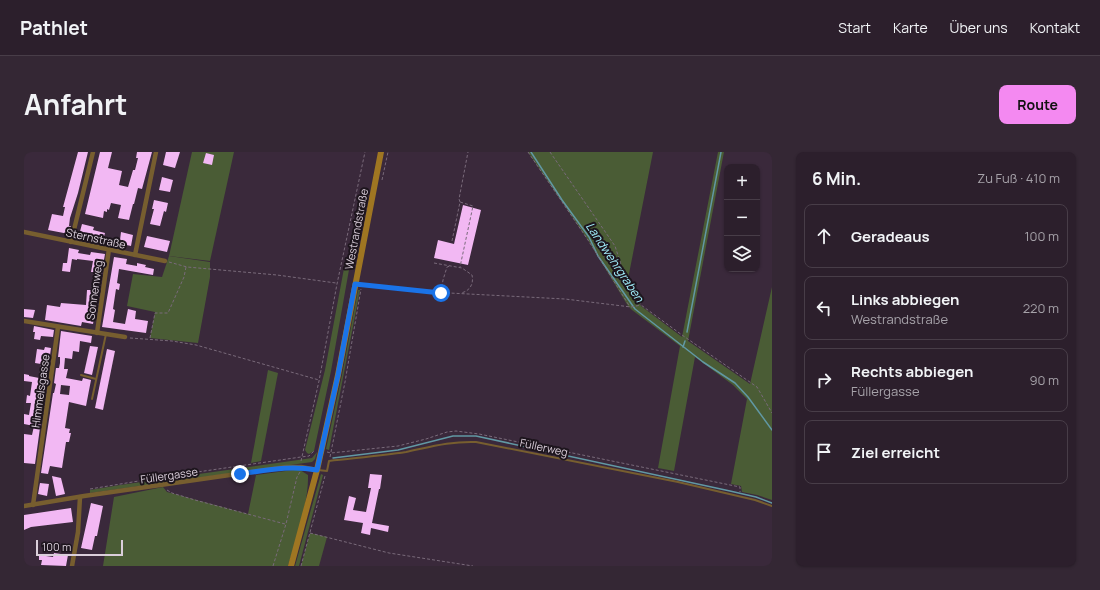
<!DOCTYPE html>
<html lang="de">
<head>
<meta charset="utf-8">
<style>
	body { margin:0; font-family:Manrope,sans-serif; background:#342734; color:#f1f3f6 }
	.controls { position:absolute; right:12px; top:12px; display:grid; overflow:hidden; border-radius:8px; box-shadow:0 1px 3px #0004 }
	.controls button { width:36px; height:36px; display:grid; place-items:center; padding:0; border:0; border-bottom:1px solid #483d48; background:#2c1f2c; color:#f1f3f6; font:20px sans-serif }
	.scale { position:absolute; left:12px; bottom:10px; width:87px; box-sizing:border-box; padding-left:4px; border:2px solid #daceda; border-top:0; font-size:11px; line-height:14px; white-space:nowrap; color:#daceda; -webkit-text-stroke:3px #1d151d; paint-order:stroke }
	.stop { position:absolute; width:12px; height:12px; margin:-9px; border:3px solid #1a73e8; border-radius:50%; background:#fff }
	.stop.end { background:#1a73e8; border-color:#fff; box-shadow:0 1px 4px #0008 }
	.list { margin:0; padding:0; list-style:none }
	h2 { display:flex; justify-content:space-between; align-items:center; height:52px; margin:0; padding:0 16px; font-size:17px }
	h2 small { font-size:13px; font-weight:400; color:#a6a2a9 }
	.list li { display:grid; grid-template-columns:26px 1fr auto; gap:12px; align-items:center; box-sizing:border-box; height:64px; margin:0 8px 8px; padding:0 8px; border:1px solid #483d48; border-radius:8px }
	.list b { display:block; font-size:15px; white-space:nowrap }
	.list p { margin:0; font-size:13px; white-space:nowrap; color:#a6a2a9 }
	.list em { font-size:13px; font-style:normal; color:#a6a2a9 }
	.icon { flex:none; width:22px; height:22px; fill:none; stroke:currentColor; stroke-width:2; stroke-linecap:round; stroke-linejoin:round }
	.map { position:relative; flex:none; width:748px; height:414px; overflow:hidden; border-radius:8px }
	header { display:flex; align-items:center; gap:24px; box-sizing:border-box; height:56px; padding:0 20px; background:#2c1f2c; border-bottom:1px solid #483d48 }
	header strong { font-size:19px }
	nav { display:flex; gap:22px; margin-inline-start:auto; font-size:14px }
	.intro { display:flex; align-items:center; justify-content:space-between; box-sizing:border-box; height:96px; padding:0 24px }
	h1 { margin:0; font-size:28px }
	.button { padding:10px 18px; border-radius:8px; background:#f489f1; color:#111; font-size:14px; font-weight:700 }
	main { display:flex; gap:24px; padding:0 24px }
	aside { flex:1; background:#2c1f2c; border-radius:8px; box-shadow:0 1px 3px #0004 }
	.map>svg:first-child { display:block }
</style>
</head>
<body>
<header>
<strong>Pathlet</strong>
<nav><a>Start</a><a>Karte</a><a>Über uns</a><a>Kontakt</a></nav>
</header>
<div class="intro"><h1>Anfahrt</h1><a class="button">Route</a></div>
<main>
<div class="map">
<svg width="748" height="414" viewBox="0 0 748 414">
	<rect width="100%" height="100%" fill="#3a293b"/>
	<g fill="#4a5c35">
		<path d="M168,0H210L186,109L145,104Z"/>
		<path d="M504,0H629L603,132L617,154L658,185L694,0H700L664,189L726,232L748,135V348L733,343L718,340L717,334L707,332L723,247L709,233L671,205L650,319L634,316L656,194L608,158L604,154L564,88Z"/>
		<path d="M145,104L186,110V125L174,191L126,186L131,160L103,154L109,122L138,125Z"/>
		<path d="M321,111L326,112L307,219L290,299L285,302L283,301L281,298L301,218Z"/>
		<path d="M334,138H336L305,298L302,297L318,223Z"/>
		<path d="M244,218L254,221L237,309L227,311Z"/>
		<path d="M293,300L291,307L288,310L66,341V338L96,333L288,306Z"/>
		<path d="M269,318H276L284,323C285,349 272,388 264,414H79L90,345L139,335L143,340L147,341L224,362L232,323Z"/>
		<path d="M297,322L299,323L275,414H271Z"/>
		<path d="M286,381L303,385L295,414H277Z"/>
	</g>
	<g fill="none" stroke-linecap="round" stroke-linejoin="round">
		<g stroke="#6198a4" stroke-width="1.5">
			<path d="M507,0L538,48L565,85L574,104L611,157L679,210L711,231L724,245L748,278"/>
			<path d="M663,180L697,0"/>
			<path d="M659,195L661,189"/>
			<path d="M309,306L374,298L429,284H452L706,339L732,345L748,351"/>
		</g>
	</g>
	<g fill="#f2b8f3" fill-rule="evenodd">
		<path d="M54,0H64L54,41L46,66L45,74H47L45,82L24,78L28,62L39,64L41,55H39Z"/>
		<path d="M76,0H88L84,16L98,19L95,33L104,35L109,18H111L114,6H112L113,0H128L118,37L114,36L110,52H109L105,68L94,66L97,53L87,51L85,58L83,57V60L80,59L79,66L61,62Z"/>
		<path d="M142,0H156L151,16L139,13Z"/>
		<path d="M182,1L190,3L188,13L179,11Z"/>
		<path d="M138,25L149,28L146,40L135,38Z"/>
		<path d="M130,48L144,51L142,60L140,59L136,74L126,72L130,57H128Z"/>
		<path d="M439,53L457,58L444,113L410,106L414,88L430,92Z"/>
		<path d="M58,72L70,75L69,78L81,81L79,88L55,83Z"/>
		<path d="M97,80L109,83L107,94L98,92L99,88H96Z"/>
		<path d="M123,84L146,89L143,100L120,95Z"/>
		<path d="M45,96L55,98L54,101L66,103L67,100L81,102L69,172L58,170L57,174L21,168L23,153L36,155L37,151L62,153L63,138H67L70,120H67L69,109L53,107V108L48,107L46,120L38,119L39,111H43Z"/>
		<path d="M90,105L103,107L102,112L113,114V111L122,113L121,115L130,117L129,123L95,117L93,131L96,132L95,138L92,137L89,157L91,158L89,170L101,172L104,157L112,159L111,167L124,169L122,181L78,175Z"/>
		<path d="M0,157L11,158L9,166L0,165Z"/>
		<path d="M10,174L30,178L29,185L17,184L16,188L10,187L11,180H9Z"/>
		<path d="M37,179L68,184L67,191L56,189L55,200L49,199L48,207L41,206L40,217H44L42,226L58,229L59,226L67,228L62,254L45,250L41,276L46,277L45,281H47L45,290H42L38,316L26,314L24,322L17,321L29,241H30L32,232L30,231L32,216H35L36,211V205H34ZM37,233L46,234L45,243L36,242Z"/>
		<path d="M66,194L74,195L68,223L60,221Z"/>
		<path d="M21,195L27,196L11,312L0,311V282L8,283L10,274L0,272V262L5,263L7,251H2L3,243L6,244L8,230L0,229V222L5,223V224L15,226L17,212L11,211L13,197L20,198Z"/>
		<path d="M83,197L91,199L79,258L71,256Z"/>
		<path d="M346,322L358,323L356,337H355L348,371L365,374L364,380L347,376L346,383L337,381L339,371L320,368L325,344L332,346L329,358L342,360L347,336H344Z"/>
		<path d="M28,324L37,326L41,342L32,344Z"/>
		<path d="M16,331L25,332L23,344L14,342Z"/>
		<path d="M67,351L79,354L73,384H71L68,398L57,396Z"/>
		<path d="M47,356L49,370L7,375L0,378V363Z"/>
		<path d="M30,401L44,403L42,414L17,413L18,408H15V403L29,405Z"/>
	</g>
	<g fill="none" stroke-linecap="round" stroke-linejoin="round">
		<g stroke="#796a7a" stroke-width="1" stroke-dasharray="3 2" stroke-linecap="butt">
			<path d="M504,0L564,88L606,155"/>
			<path d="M526,0L591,94L599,119L607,137L617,153L658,183L733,235L748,261"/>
			<path d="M358,28L364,0"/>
			<path d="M436,50L435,47L444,0"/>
			<path d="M428,89L436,50L449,54L436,115"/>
			<path d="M145,110L163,115L253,123L312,131"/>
			<path d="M410,111L438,116L448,123C450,132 446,139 437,141"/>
			<path d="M338,133L406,140L541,147L607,155L617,153"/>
			<path d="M417,140L419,128L423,115L426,114"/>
			<path d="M106,186L148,189L172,193L295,228"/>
			<path d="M126,186L131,161H144L160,125L162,115"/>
			<path d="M303,300L307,301L374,294L402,287L423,280L432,279L455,282L716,335V340"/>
			<path d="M306,305L321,230L337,137"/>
			<path d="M277,309L295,229L313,132L341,0"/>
			<path d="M66,337L139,325L277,305L285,304L290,299"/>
			<path d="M143,338L148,341L171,348L261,372"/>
			<path d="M286,381L365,401L449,414"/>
			<path d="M249,414L262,372L273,325L276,320"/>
			<path d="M277,414L301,324"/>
		</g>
		<g stroke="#775e2f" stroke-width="2">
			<path d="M57,223L72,227"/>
			<path d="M68,247L82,182"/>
			<path d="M294,318L303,319L305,309C330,306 356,304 382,300C406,295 427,289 452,290L654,330L731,348L748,354"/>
		</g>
		<g stroke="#775e2f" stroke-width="4.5">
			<path d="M0,80L141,109"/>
			<path d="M47,90L69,0"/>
			<path d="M111,103L132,0"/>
			<path d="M0,169L101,185"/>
			<path d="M73,181L85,97"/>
			<path d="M9,353L34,175"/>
			<path d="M0,354L60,344L262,315H277L293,318"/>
			<path d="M48,414L54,380L56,345"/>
		</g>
		<path stroke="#9f7622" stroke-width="6" d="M267,414L293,318L314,223L357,0"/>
	</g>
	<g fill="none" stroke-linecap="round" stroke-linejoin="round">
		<path stroke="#1a73e8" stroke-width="5" d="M216,322C244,318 265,313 293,318L314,223L331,132L417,141"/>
	</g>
	<g text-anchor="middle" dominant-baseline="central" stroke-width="4" stroke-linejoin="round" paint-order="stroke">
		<g font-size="11" fill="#daceda" stroke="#1d151d">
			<text transform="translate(332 77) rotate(-79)">Westrandstraße</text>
			<text transform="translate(72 86) rotate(12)">Sternstraße</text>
			<text transform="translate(70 138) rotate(-82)">Sonnenweg</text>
			<text transform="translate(16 239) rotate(-82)">Himmelsgasse</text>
			<text transform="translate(520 295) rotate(12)">Füllerweg</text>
			<text transform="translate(145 323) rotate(-8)">Füllergasse</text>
		</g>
		<g font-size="12" font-style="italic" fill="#a2f0fd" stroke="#1d151d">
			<text transform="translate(591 110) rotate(56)">Landwehrgraben</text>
		</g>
	</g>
</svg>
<div class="controls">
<button>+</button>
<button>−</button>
<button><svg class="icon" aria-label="layers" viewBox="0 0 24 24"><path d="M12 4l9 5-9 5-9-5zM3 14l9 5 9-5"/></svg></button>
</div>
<div class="scale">100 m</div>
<div class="stop" style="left:417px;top:141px"></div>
<div class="stop end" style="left:216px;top:322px"></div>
</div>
<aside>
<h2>6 Min.<small>Zu Fuß · 410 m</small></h2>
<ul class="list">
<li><svg class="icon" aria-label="ahead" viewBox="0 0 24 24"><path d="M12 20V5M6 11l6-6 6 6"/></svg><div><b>Geradeaus</b></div><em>100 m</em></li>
<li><svg class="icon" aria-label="left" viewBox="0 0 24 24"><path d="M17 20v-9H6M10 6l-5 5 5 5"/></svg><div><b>Links abbiegen</b><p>Westrandstraße</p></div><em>220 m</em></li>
<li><svg class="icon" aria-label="right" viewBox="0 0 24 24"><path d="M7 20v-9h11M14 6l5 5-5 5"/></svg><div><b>Rechts abbiegen</b><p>Füllergasse</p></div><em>90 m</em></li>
<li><svg class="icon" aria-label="arrive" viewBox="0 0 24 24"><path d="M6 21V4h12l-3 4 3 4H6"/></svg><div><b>Ziel erreicht</b></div></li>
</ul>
</aside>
</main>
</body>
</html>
